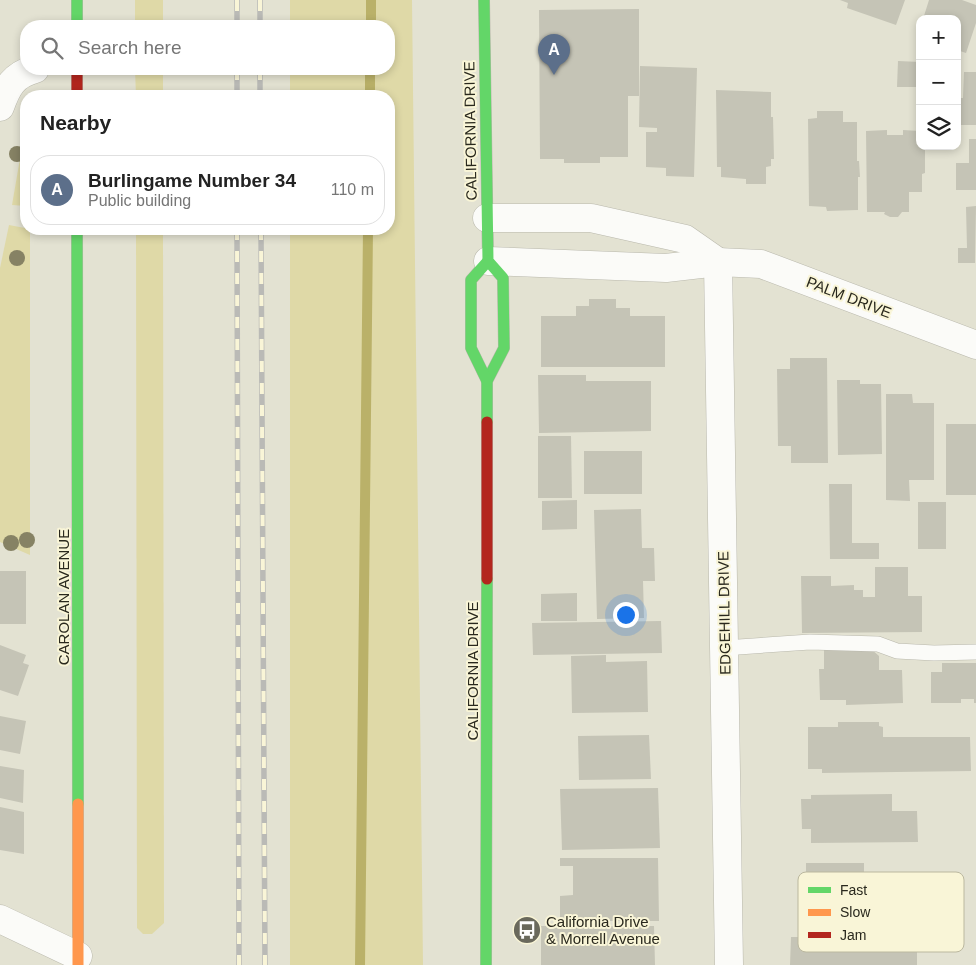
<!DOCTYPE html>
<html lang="en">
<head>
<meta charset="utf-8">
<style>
	body { margin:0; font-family:Helvetica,sans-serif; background:#f6f6f6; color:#222 }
	.controls { position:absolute; right:15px; top:15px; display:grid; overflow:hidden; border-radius:10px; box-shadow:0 2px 8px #0003 }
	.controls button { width:45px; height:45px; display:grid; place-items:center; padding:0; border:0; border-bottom:1px solid #e0e0e0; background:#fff; color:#222; font:25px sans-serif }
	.you { position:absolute; left:625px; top:614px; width:18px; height:18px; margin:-12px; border:4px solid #fff; border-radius:50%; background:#1a73e8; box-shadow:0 0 0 8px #1a73e833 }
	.badge { display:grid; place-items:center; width:32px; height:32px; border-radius:50%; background:#6a695c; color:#fff; font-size:16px; font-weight:700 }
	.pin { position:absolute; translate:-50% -41px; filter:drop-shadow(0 1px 2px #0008) }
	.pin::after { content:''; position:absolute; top:26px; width:18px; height:15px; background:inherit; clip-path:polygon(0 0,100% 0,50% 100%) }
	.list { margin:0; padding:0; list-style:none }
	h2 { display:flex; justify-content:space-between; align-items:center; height:65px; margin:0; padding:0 20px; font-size:21px }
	h2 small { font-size:16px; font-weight:400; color:#767676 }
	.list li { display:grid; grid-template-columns:32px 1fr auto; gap:15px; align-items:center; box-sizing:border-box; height:70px; margin:0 10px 10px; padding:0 10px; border:1px solid #e0e0e0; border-radius:20px }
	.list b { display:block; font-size:19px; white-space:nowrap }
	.list p { margin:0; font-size:16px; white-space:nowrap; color:#767676 }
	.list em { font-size:16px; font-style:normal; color:#767676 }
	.icon { flex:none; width:28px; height:28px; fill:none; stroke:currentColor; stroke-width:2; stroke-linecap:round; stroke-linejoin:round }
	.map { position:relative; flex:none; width:976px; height:965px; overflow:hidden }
	.search { position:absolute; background:#fff; box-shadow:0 2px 8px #0003; left:20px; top:20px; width:375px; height:55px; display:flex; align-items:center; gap:12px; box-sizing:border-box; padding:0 18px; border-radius:20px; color:#767676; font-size:19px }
	.panel { position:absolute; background:#fff; box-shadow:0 2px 8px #0003; left:20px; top:90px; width:375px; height:145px; border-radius:20px }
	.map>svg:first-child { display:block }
</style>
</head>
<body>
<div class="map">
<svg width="976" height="965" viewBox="0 0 976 965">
	<rect width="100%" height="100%" fill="#e3e2d2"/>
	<g fill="#dfd9a7">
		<rect x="135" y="0" width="28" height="26"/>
		<path d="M290,0H412L423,965H290V229H389V96H290V69H389V26H290Z"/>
		<path d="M135,69H163V96H136Z"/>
		<path d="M24,142H26V206L12,205L22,147Z"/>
		<path d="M9,225L30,229V555L0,542V268Z"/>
		<path d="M136,229H163L164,923L152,934H143L137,928Z"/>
	</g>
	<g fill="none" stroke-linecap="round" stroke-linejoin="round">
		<g stroke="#bab169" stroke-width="10">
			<path d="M371,26V0"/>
			<path d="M370,96V69"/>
			<path d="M360,965L368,229"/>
		</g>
	</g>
	<g fill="#c5c4b6">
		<path d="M840,0H905L896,25L847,8L848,3Z"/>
		<path d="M929,0H962L976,5V23L966,53L957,50V19H923Z"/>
		<path d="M639,9V96H628V157H600V163H564V159H540L539,10Z"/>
		<path d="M898,61L920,62V87H897Z"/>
		<path d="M640,66L697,68L694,177L666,176V168L646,167V132H657V128L639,127Z"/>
		<path d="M964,72H976V125H958V98H963Z"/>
		<path d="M716,90L771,92V117H773L774,159H771V166L766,167V184H746V179L721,177V167H717Z"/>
		<path d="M817,111H843V122H857V161H859L860,177H858V210L827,211L826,207L809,206L808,119L817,118Z"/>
		<path d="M887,130V135H903V130L920,131V146H925V173L922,174V192H909V212H902L898,217H890L884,214L885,212H867L866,131Z"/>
		<path d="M969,139H976V190H956V163H969Z"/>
		<path d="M976,206L975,263H958V248H967L966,207Z"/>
		<path d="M589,299H616V308H630V316H665V367H541V316H576V306H589Z"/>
		<path d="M790,358H827L828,463H791V446H778L777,369H790Z"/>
		<path d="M538,375H586V381H651V431L539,433Z"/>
		<path d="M837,380H860V384H881L882,454L838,455Z"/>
		<path d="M886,394H912L913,403H934V480H909L910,501L886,500Z"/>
		<rect x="946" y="424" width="30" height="71"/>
		<path d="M538,436H571L572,498H538Z"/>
		<rect x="584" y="451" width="58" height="43"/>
		<path d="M829,484H852V543H879V559H830Z"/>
		<path d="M577,500V529L542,530V501Z"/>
		<rect x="918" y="502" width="28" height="47"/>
		<path d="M641,509L642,548H654L655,581H643L644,618L597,619L594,510Z"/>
		<path d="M875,567H908V596H922V632L802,633L801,576H831V586L854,585V590H863V597H875Z"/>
		<rect x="0" y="571" width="26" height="53"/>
		<path d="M577,593V621H541V594Z"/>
		<path d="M661,621L662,653L533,655L532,623Z"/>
		<path d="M0,645L26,655L23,663L29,665L18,696L0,690Z"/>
		<path d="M824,649H871L879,656V670H902L903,703L846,705V700H820L819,669H824Z"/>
		<path d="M606,655V662L647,661L648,712L572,713L571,656Z"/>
		<path d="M942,663H976V703H974V699H961V703H931V672H942Z"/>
		<path d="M0,716L26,721L20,754L0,750Z"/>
		<path d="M838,722H879V726L883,727V737H970L971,771L822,773V769H808V727H838Z"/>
		<path d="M649,735L651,779L579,780L578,736Z"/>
		<path d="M0,766L24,770L23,803L0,798Z"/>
		<path d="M658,788L660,848L562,850L560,789Z"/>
		<path d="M892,794V811H917L918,842L811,843V829H802L801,799H811V795Z"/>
		<path d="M0,807L24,812V854L0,850Z"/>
		<path d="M560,858H658L659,921H560V896L573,895V866H560Z"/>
		<rect x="806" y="863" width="58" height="46"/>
		<path d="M541,926H654L655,965H541Z"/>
		<path d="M820,934H870L871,938H908V947H917V965H790L791,937H820Z"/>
	</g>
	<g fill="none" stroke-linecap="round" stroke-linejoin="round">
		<defs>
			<path id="lane" d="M724,648L810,642L878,644L897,651L934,653L976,652"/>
			<g id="street">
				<path d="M0,107C7,87 13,75 35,69"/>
				<path d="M487,218H591L685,239L718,262"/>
				<path d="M488,261L666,268L718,262L761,264L976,345"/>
				<path d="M718,262L729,965"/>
				<path d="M0,919L78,956"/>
			</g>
			<g id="fast">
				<path d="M77,0V26"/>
				<path d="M484,0L488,261L503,278L504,348L487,381V422"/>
				<path d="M77,229L78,804"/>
				<path d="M487,381L471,348V280L488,261"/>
				<path d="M486,965L487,579"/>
			</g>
			<path id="slow" d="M78,804V965"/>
			<g id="jam">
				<path d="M77,69V96"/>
				<path d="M487,422V579"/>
			</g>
		</defs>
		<use href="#lane" stroke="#b9b8ac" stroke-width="16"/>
		<use href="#street" stroke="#b9b8ac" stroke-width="29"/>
		<use href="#fast" stroke="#b9b8ac" stroke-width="12"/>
		<use href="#slow" stroke="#b9b8ac" stroke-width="12"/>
		<use href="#jam" stroke="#b9b8ac" stroke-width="12"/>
		<use href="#lane" stroke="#fbfbf8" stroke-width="15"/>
		<use href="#street" stroke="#fbfbf8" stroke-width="28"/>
		<use href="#fast" stroke="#63d668" stroke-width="11"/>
		<use href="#slow" stroke="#ff974d" stroke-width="11"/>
		<use href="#jam" stroke="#b3261e" stroke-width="11"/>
		<defs>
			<g id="rail">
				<path d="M237,0V26"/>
				<path d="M260,0V26"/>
				<path d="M237,69V96"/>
				<path d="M260,69V96"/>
				<path d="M237,229L239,965"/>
				<path d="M261,229L265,965"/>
			</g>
		</defs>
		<use href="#rail" stroke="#babab6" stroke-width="5.5"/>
		<use href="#rail" stroke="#f9f5d7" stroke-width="4" stroke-dasharray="11" stroke-linecap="butt"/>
	</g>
	<g fill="#868264">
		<circle cx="17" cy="154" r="8"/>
		<circle cx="17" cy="258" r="8"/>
		<circle cx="27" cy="540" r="8"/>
		<circle cx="11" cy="543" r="8"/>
	</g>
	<defs>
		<symbol id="bus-disc" viewBox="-11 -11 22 22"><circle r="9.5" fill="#6a695c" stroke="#f9f5d7"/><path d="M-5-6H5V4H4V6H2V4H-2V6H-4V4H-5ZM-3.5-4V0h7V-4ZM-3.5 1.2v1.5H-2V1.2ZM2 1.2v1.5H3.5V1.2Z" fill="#fff"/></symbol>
	</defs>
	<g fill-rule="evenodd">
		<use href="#bus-disc" x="511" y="914" width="32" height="32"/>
	</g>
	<g text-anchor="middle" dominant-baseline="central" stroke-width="4" stroke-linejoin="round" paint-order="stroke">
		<g font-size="15" fill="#29281d" stroke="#f9f5d7">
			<text transform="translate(470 131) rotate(-91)">CALIFORNIA DRIVE</text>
			<text transform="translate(849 297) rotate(21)">PALM DRIVE</text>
			<text transform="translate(63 597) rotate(-90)">CAROLAN AVENUE</text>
			<text transform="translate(724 613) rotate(-91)">EDGEHILL DRIVE</text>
			<text transform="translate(472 671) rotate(-90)">CALIFORNIA DRIVE</text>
		</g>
		<g font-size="15" fill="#29281d" stroke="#f9f5d7" text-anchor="start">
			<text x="546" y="921">California Drive<tspan x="546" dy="17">&amp; Morrell Avenue</tspan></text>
		</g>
	</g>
	<rect x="798" y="872" width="166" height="80" rx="8" fill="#f9f5d7" stroke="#bbb89f" stroke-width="1"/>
	<rect x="808" y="887" width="23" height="6" fill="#63d668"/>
	<rect x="808" y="909" width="23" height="7" fill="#ff974d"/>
	<rect x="808" y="932" width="23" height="6" fill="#b3261e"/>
	<g font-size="14" fill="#29281d">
		<text x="840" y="895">Fast</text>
		<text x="840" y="917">Slow</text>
		<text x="840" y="940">Jam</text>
	</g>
</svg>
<div class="controls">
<button>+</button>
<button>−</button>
<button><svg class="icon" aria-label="layers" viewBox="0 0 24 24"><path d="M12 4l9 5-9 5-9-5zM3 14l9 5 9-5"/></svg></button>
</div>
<div class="you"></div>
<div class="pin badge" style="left:554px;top:75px;background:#5c6f8a">A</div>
<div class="search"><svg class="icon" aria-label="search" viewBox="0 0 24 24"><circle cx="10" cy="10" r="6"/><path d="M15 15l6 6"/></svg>Search here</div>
<section class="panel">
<h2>Nearby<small></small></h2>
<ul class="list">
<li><span class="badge" style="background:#5c6f8a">A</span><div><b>Burlingame Number 34</b><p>Public building</p></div><em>110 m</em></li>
</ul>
</section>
</div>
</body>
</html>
